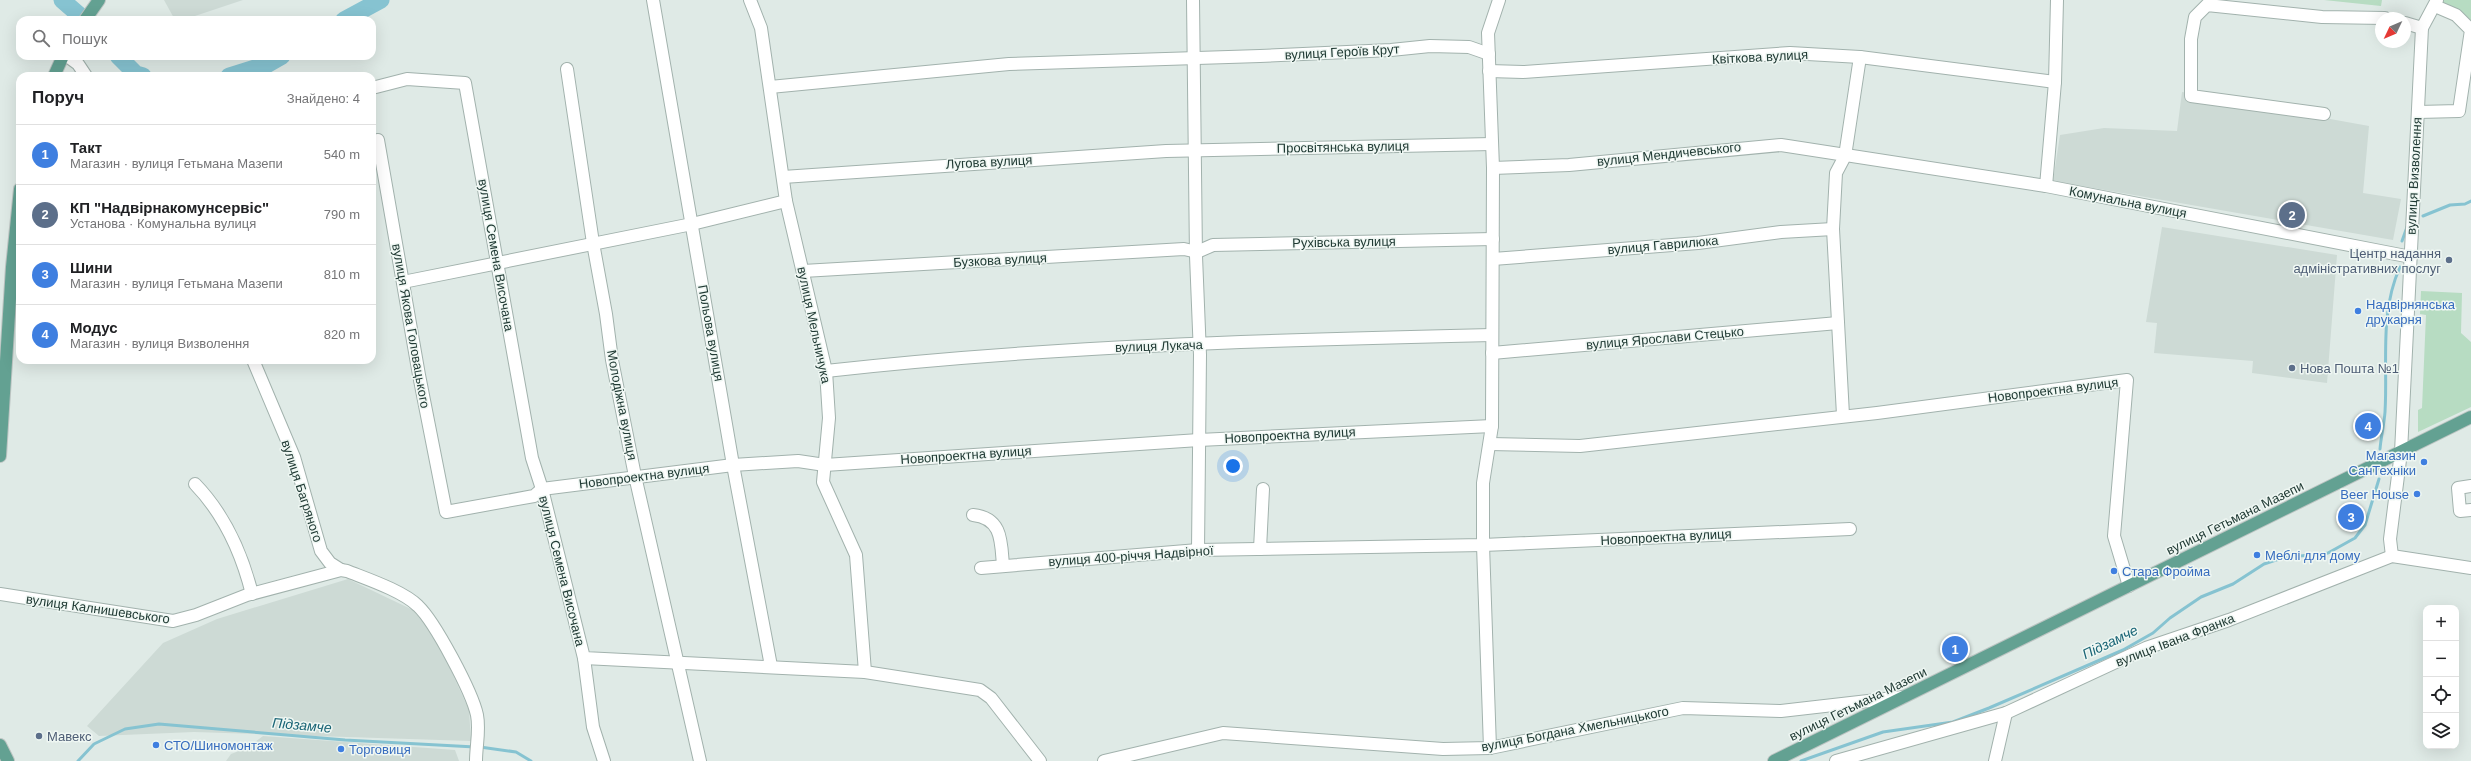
<!DOCTYPE html>
<html lang="uk">
<head>
<meta charset="utf-8">
<style>
	body { margin:0; font-family:Helvetica,sans-serif; background:#f6f6f6; color:#202124 }
	.controls { position:absolute; right:12px; bottom:12px; display:grid; overflow:hidden; border-radius:8px; box-shadow:0 4px 16px #0002 }
	.controls button { width:36px; height:36px; display:grid; place-items:center; padding:0; border:0; border-bottom:1px solid #e0e0e0; background:#fff; color:#202124; font:20px sans-serif }
	.compass { position:absolute; left:2375px; top:12px; width:36px; height:36px; border-radius:50%; background:#fff; box-shadow:0 4px 16px #0002; rotate:226deg }
	.you { position:absolute; left:1233px; top:466px; width:14px; height:14px; margin:-10px; border:3px solid #fff; border-radius:50%; background:#1a73e8; box-shadow:0 0 0 6px #1a73e833 }
	.badge { display:grid; place-items:center; width:26px; height:26px; border-radius:50%; background:#0f766e; color:#fff; font-size:13px; font-weight:700 }
	.pin { position:absolute; translate:-50% -50%; border:2px solid #fff; box-shadow:0 1px 4px #0006 }
	.list { margin:0; padding:0; list-style:none }
	h2 { display:flex; justify-content:space-between; align-items:center; height:52px; margin:0; padding:0 16px; font-size:17px }
	h2 small { font-size:13px; font-weight:400; color:#757577 }
	.list li { display:grid; grid-template-columns:26px 1fr auto; gap:12px; align-items:center; box-sizing:border-box; height:60px; padding:0 16px; border-top:1px solid #e0e0e0 }
	.list b { display:block; font-size:15px; white-space:nowrap }
	.list p { margin:0; font-size:13px; white-space:nowrap; color:#757577 }
	.list em { font-size:13px; font-style:normal; color:#757577 }
	.icon { flex:none; width:22px; height:22px; fill:none; stroke:currentColor; stroke-width:2; stroke-linecap:round; stroke-linejoin:round }
	.map { position:relative; flex:none; width:2471px; height:761px; overflow:hidden }
	.search { position:absolute; background:#fff; box-shadow:0 4px 16px #0002; left:16px; top:16px; width:360px; height:44px; display:flex; align-items:center; gap:10px; box-sizing:border-box; padding:0 14px; border-radius:12px; color:#757577; font-size:15px }
	.panel { position:absolute; background:#fff; box-shadow:0 4px 16px #0002; left:16px; top:72px; width:360px; height:292px; border-radius:12px }
	.map>svg:first-child { display:block }
</style>
</head>
<body>
<div class="map">
<svg width="2471" height="761" viewBox="0 0 2471 761">
	<rect width="100%" height="100%" fill="#dfeae6"/>
	<g fill="#cddad5">
		<path d="M164,0H243L183,20H175Z"/>
		<path d="M2182,92L2369,126L2363,193L2401,199L2393,240L2053,181L2060,135L2104,128L2177,131Z"/>
		<path d="M2162,227L2337,255L2327,383L2252,373L2253,361L2154,353L2157,323L2146,322Z"/>
		<path d="M348,579L413,610L437,640L469,710L471,741L194,732L99,736L87,726L163,643L217,619Z"/>
		<path d="M263,736L455,750L459,761H226L231,754L247,748Z"/>
	</g>
	<g fill="#b7dcc2">
		<path d="M2324,0H2382L2381,6Z"/>
		<path d="M2437,0H2471V30Z"/>
		<path d="M2421,291L2462,293L2461,333L2471,342V407L2418,432V410L2422,408L2426,315L2420,314Z"/>
	</g>
	<g fill="none" stroke-linecap="round" stroke-linejoin="round">
		<g stroke="#86c3d1" stroke-width="3">
			<path d="M2423,216L2450,205L2465,204L2471,201"/>
			<path d="M2402,241L2407,227"/>
			<path d="M2380,449C2381,437 2384,425 2385,412C2388,364 2379,313 2400,267"/>
			<path d="M480,747L516,752L531,761"/>
			<path d="M78,761L94,744L125,729L159,724L345,740L475,747"/>
			<path d="M1801,761L1883,732L1953,722L1989,708L2123,650L2153,633L2170,618L2201,597L2233,584L2264,564L2282,558L2328,553L2355,538L2365,525L2379,479"/>
		</g>
		<g stroke="#86c3d1" stroke-width="17">
			<path d="M62,0L85,20"/>
			<path d="M344,20L381,0"/>
			<path d="M118,56L136,74L143,76"/>
			<path d="M229,76L268,64L282,56"/>
		</g>
		<defs>
			<g id="minor">
				<path d="M653,0L733,465L771,666"/>
				<path d="M750,0L761,28L786,201L826,371L829,418L823,482L856,555L865,672"/>
				<path d="M1193,0L1196,256L1200,355L1198,550"/>
				<path d="M2405,23L2422,28"/>
				<path d="M67,56L78,64L86,76"/>
				<path d="M567,69L593,243L606,314L612,360L635,476L700,761"/>
				<path d="M1489,71L1523,72L1790,53L1860,57L2055,82"/>
				<path d="M770,87L1009,64L1260,56L1391,50L1430,46L1469,47L1489,54"/>
				<path d="M372,88L407,79L465,83L532,458L542,489L584,658L865,672L980,690L991,698L1040,761"/>
				<path d="M2418,112L2459,111L2471,30L2456,15L2435,6"/>
				<path d="M2324,114L2191,96V39L2195,17L2207,5L2322,17L2385,18"/>
				<path d="M378,140L419,375L446,512L534,496L542,489L733,465L798,461L825,465L1199,440L1492,426"/>
				<path d="M1493,168L1569,165L1781,145L2046,186L2411,257"/>
				<path d="M783,177L1166,151L1492,144"/>
				<path d="M2046,186L2055,82L2057,0"/>
				<path d="M1493,259L1698,243L1781,232L1833,229"/>
				<path d="M803,271L1184,249L1197,252L1213,245L1493,239"/>
				<path d="M403,282L692,224L786,201"/>
				<path d="M1492,353L1838,323"/>
				<path d="M253,360L294,457L321,551L330,563L341,570"/>
				<path d="M826,371C1047,346 1270,340 1492,335"/>
				<path d="M1843,415L1833,229L1836,173L1845,156L1860,57"/>
				<path d="M1490,444L1580,446L1877,413L2127,380L2114,536L2129,586"/>
				<path d="M195,484C224,514 242,554 252,594"/>
				<path d="M2471,486L2458,488L2460,511L2471,510"/>
				<path d="M973,515C1003,518 1001,543 1003,566"/>
				<path d="M1260,549L1263,489"/>
				<path d="M2392,556L2390,539L2401,452L2422,28L2437,0"/>
				<path d="M981,568L1198,550L1483,545L1850,529"/>
				<path d="M0,594L173,621L196,615L247,595L341,570L347,571C367,579 403,591 418,606C435,622 472,692 477,715C480,730 476,746 476,761"/>
				<path d="M584,658L593,727L604,761"/>
				<path d="M1490,748L1483,545V483L1492,426L1493,168L1488,33L1499,0"/>
				<path d="M1104,761L1223,733L1443,749L1490,748L1683,708L1781,711L1903,697"/>
				<path d="M1836,761L2006,713L2146,648L2229,620L2392,556L2471,568"/>
				<path d="M1995,761L2006,713"/>
			</g>
			<g id="major">
				<path d="M85,20L99,0"/>
				<path d="M54,76L63,56"/>
				<path d="M0,456L12,267L20,189"/>
				<path d="M0,745L8,761"/>
				<path d="M1774,761L2471,417"/>
			</g>
		</defs>
		<use href="#minor" stroke="#a2b2ad" stroke-width="14"/>
		<use href="#major" stroke="#bcc4c2" stroke-width="14"/>
		<use href="#minor" stroke="#fff" stroke-width="12"/>
		<use href="#major" stroke="#63a192" stroke-width="12"/>
	</g>
	<g fill="#5c6f8a" stroke="#eff7f3" stroke-width="1.5">
		<circle cx="2449" cy="260" r="4"/>
		<circle cx="2292" cy="368" r="4"/>
		<circle cx="39" cy="736" r="4"/>
	</g>
	<g fill="#3f7fe0" stroke="#eff7f3" stroke-width="1.5">
		<circle cx="2358" cy="311" r="4"/>
		<circle cx="2424" cy="462" r="4"/>
		<circle cx="2417" cy="494" r="4"/>
		<circle cx="2257" cy="555" r="4"/>
		<circle cx="2114" cy="571" r="4"/>
		<circle cx="156" cy="745" r="4"/>
		<circle cx="341" cy="749" r="4"/>
	</g>
	<g text-anchor="middle" dominant-baseline="central" stroke-width="3" stroke-linejoin="round" paint-order="stroke">
		<g font-size="13" fill="#203a34" stroke="#eff7f3">
			<text transform="translate(1342 52) rotate(-3)">вулиця Героїв Крут</text>
			<text transform="translate(1760 57) rotate(-3)">Квіткова вулиця</text>
			<text transform="translate(1343 147) rotate(-1)">Просвітянська вулиця</text>
			<text transform="translate(1669 154) rotate(-6)">вулиця Мендичевського</text>
			<text transform="translate(989 162) rotate(-3)">Лугова вулиця</text>
			<text transform="translate(2414 176) rotate(-87)">вулиця Визволення</text>
			<text transform="translate(2128 202) rotate(11)">Комунальна вулиця</text>
			<text transform="translate(1344 242) rotate(-1)">Рухівська вулиця</text>
			<text transform="translate(1663 245) rotate(-5)">вулиця Гаврилюка</text>
			<text transform="translate(496 255) rotate(80)">вулиця Семена Височана</text>
			<text transform="translate(1000 260) rotate(-3)">Бузкова вулиця</text>
			<text transform="translate(814 325) rotate(78)">вулиця Мельничука</text>
			<text transform="translate(411 326) rotate(80)">вулиця Якова Головацького</text>
			<text transform="translate(711 333) rotate(80)">Польова вулиця</text>
			<text transform="translate(1665 338) rotate(-5)">вулиця Ярослави Стецько</text>
			<text transform="translate(1159 346) rotate(-2)">вулиця Лукача</text>
			<text transform="translate(2053 390) rotate(-7)">Новопроектна вулиця</text>
			<text transform="translate(622 405) rotate(79)">Молодіжна вулиця</text>
			<text transform="translate(1290 435) rotate(-3)">Новопроектна вулиця</text>
			<text transform="translate(966 455) rotate(-4)">Новопроектна вулиця</text>
			<text transform="translate(644 476) rotate(-7)">Новопроектна вулиця</text>
			<text transform="translate(302 491) rotate(72)">вулиця Багряного</text>
			<text transform="translate(2235 518) rotate(-26)">вулиця Гетьмана Мазепи</text>
			<text transform="translate(1666 537) rotate(-3)">Новопроектна вулиця</text>
			<text transform="translate(1131 556) rotate(-4)">вулиця 400-річчя Надвірної</text>
			<text transform="translate(562 571) rotate(76)">вулиця Семена Височана</text>
			<text transform="translate(98 609) rotate(8)">вулиця Калнишевського</text>
			<text transform="translate(2175 640) rotate(-21)">вулиця Івана Франка</text>
			<text transform="translate(1858 704) rotate(-26)">вулиця Гетьмана Мазепи</text>
			<text transform="translate(1575 729) rotate(-11)">вулиця Богдана Хмельницького</text>
		</g>
		<g font-size="13" fill="#4e5e75" stroke="#eff7f3" text-anchor="start">
			<text x="2441" y="253" text-anchor="end">Центр надання<tspan x="2441" dy="15">адміністративних послуг</tspan></text>
			<text x="2300" y="368">Нова Пошта №1</text>
			<text x="47" y="736">Мавекс</text>
		</g>
		<g font-size="13" fill="#366cbe" stroke="#eff7f3" text-anchor="start">
			<text x="2366" y="304">Надвірнянська<tspan x="2366" dy="15">друкарня</tspan></text>
			<text x="2416" y="455" text-anchor="end">Магазин<tspan x="2416" dy="15">СанТехніки</tspan></text>
			<text x="2409" y="494" text-anchor="end">Beer House</text>
			<text x="2265" y="555">Меблі для дому</text>
			<text x="2122" y="571">Стара Фройма</text>
			<text x="164" y="745">СТО/Шиномонтаж</text>
			<text x="349" y="749">Торговиця</text>
		</g>
		<g font-size="14" font-style="italic" fill="#1a6576" stroke="#eff7f3">
			<text transform="translate(2110 642) rotate(-26)">Підзамче</text>
			<text transform="translate(302 725) rotate(5)">Підзамче</text>
		</g>
	</g>
</svg>
<div class="controls">
<button>+</button>
<button>−</button>
<button><svg class="icon" aria-label="locate" viewBox="0 0 24 24"><circle cx="12" cy="12" r="6"/><path d="M12 2v4M12 18v4M2 12h4M18 12h4"/></svg></button>
<button><svg class="icon" aria-label="layers" viewBox="0 0 24 24"><path d="M12 4l9 5-9 5-9-5zM3 14l9 5 9-5"/></svg></button>
</div>
<svg class="compass" viewBox="-18 -18 36 36"><path d="M0-13l5 13h-10z" fill="#e53935"/><path d="M0 13l5-13h-10z" fill="#757577"/></svg>
<div class="you"></div>
<div class="pin badge" style="left:1955px;top:649px;background:#3f7fe0">1</div>
<div class="pin badge" style="left:2292px;top:215px;background:#5c6f8a">2</div>
<div class="pin badge" style="left:2351px;top:517px;background:#3f7fe0">3</div>
<div class="pin badge" style="left:2368px;top:426px;background:#3f7fe0">4</div>
<div class="search"><svg class="icon" aria-label="search" viewBox="0 0 24 24"><circle cx="10" cy="10" r="6"/><path d="M15 15l6 6"/></svg>Пошук</div>
<section class="panel">
<h2>Поруч<small>Знайдено: 4</small></h2>
<ul class="list">
<li><span class="badge" style="background:#3f7fe0">1</span><div><b>Такт</b><p>Магазин · вулиця Гетьмана Мазепи</p></div><em>540 m</em></li>
<li><span class="badge" style="background:#5c6f8a">2</span><div><b>КП &quot;Надвірнакомунсервіс&quot;</b><p>Установа · Комунальна вулиця</p></div><em>790 m</em></li>
<li><span class="badge" style="background:#3f7fe0">3</span><div><b>Шини</b><p>Магазин · вулиця Гетьмана Мазепи</p></div><em>810 m</em></li>
<li><span class="badge" style="background:#3f7fe0">4</span><div><b>Модус</b><p>Магазин · вулиця Визволення</p></div><em>820 m</em></li>
</ul>
</section>
</div>
</body>
</html>
